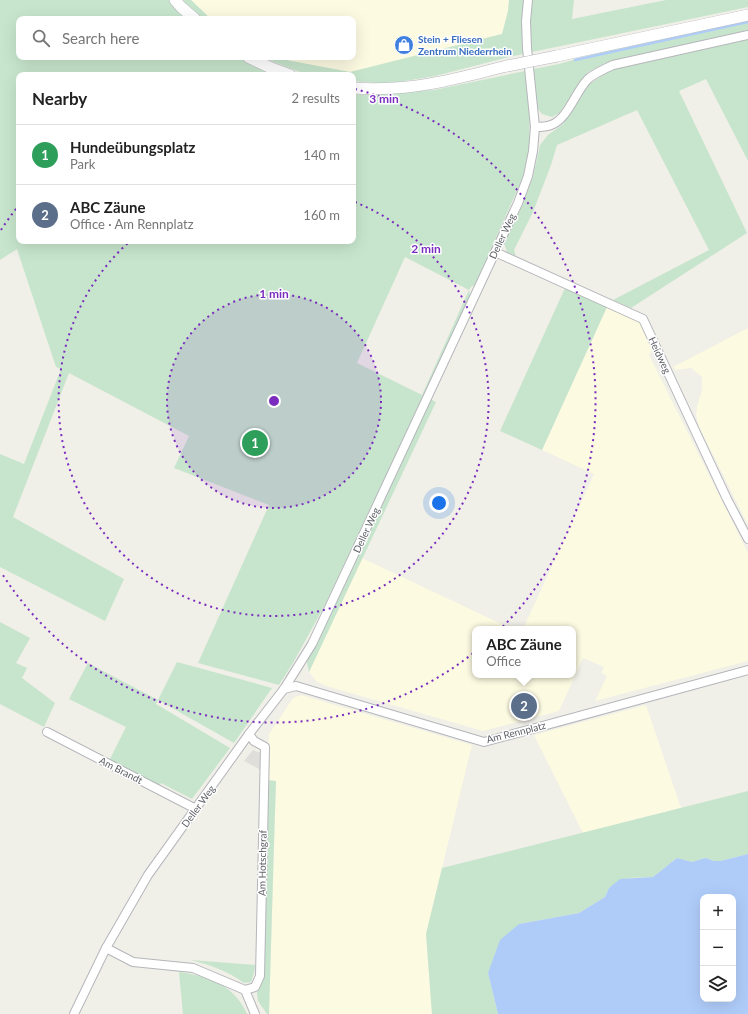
<!DOCTYPE html>
<html lang="en">
<head>
<meta charset="utf-8">
<style>
	body { margin:0; font-family:Lato,sans-serif; background:#f6f6f6; color:#222 }
	.controls { position:absolute; right:12px; bottom:12px; display:grid; overflow:hidden; border-radius:8px; box-shadow:0 4px 16px #0002 }
	.controls button { width:36px; height:36px; display:grid; place-items:center; padding:0; border:0; border-bottom:1px solid #e0e0e0; background:#fff; color:#222; font:20px sans-serif }
	.you { position:absolute; left:439px; top:503px; width:14px; height:14px; margin:-10px; border:3px solid #fff; border-radius:50%; background:#1a73e8; box-shadow:0 0 0 6px #1a73e833 }
	.badge { display:grid; place-items:center; width:26px; height:26px; border-radius:50%; background:#ea580c; color:#fff; font-size:13px; font-weight:700 }
	.pin { position:absolute; translate:-50% -50%; border:2px solid #fff; box-shadow:0 1px 4px #0006 }
	.popup { position:absolute; left:472px; top:626px; width:104px; height:52px; box-sizing:border-box; display:grid; place-content:center; border-radius:8px; background:#fff; filter:drop-shadow(0 1px 3px #0005); font-size:13px; white-space:nowrap; color:#767676 }
	.popup b { font-size:15px; color:#222 }
	.popup::after { content:''; position:absolute; left:50%; top:100%; margin-left:-8px; border:8px solid transparent; border-top-color:#fff }
	.list { margin:0; padding:0; list-style:none }
	h2 { display:flex; justify-content:space-between; align-items:center; height:52px; margin:0; padding:0 16px; font-size:17px }
	h2 small { font-size:13px; font-weight:400; color:#767676 }
	.list li { display:grid; grid-template-columns:26px 1fr auto; gap:12px; align-items:center; box-sizing:border-box; height:60px; padding:0 16px; border-top:1px solid #e0e0e0 }
	.list b { display:block; font-size:15px; white-space:nowrap }
	.list p { margin:0; font-size:13px; white-space:nowrap; color:#767676 }
	.list em { font-size:13px; font-style:normal; color:#767676 }
	.icon { flex:none; width:22px; height:22px; fill:none; stroke:currentColor; stroke-width:2; stroke-linecap:round; stroke-linejoin:round }
	.map { position:relative; flex:none; width:748px; height:1014px; overflow:hidden }
	.search { position:absolute; background:#fff; box-shadow:0 4px 16px #0002; left:16px; top:16px; width:340px; height:44px; display:flex; align-items:center; gap:10px; box-sizing:border-box; padding:0 14px; border-radius:8px; color:#767676; font-size:15px }
	.panel { position:absolute; background:#fff; box-shadow:0 4px 16px #0002; left:16px; top:72px; width:340px; height:172px; border-radius:8px }
	.map>svg:first-child { display:block }
</style>
</head>
<body>
<div class="map">
<svg width="748" height="1014" viewBox="0 0 748 1014">
	<rect width="100%" height="100%" fill="#f0efe8"/>
	<g fill="#fcfae1">
		<path d="M191,0H509L508,11L502,34L350,72L286,60L280,57H353V19H211Z"/>
		<path d="M607,307L640,322L653,347L649,355L748,553V661L595,701L607,676L601,673L604,667L583,658L559,711L483,731L326,686L316,681L309,672L362,558L512,629H475V675H573V629H523L594,474L542,450Z"/>
		<path d="M748,328V525L699,427L696,416L697,406L702,390V377L691,368L675,370L673,367Z"/>
		<path d="M301,695L472,745L426,934L432,1014H269L274,844L276,781L267,780L269,734L293,698Z"/>
		<path d="M646,705L681,808L583,833L534,735Z"/>
	</g>
	<path fill="#dfdeda" d="M253,750L261,753V770L244,761Z"/>
	<g fill="#c7e5cc" fill-rule="evenodd">
		<path d="M0,0H169L177,10L188,19H19V57H238L275,75H19V241H353V94L365,95L434,90L525,71L530,113L529,149L523,177L475,285L471,287L469,290L470,296L326,603L293,663L279,685L198,663L269,505L174,468L189,436L69,373L13,517L124,579L105,621L0,567V454L24,464L61,369L56,367L17,249L0,260ZM405,257L469,290L422,395L357,363Z"/>
		<path d="M182,0H191L211,19H202Z"/>
		<path d="M509,0H524L522,17L523,54L505,58L435,76L387,84L353,81V75H308L261,57H280L286,60L350,72L502,34L508,11Z"/>
		<path d="M532,0H574L572,19L666,0H748V7L532,52C531,35 529,17 532,0Z"/>
		<path d="M748,20V30L605,63L588,72L559,113L552,117L542,114L537,108L534,69L559,64L615,48Z"/>
		<path d="M748,39V161L706,79L679,91L747,233L631,308L613,300L709,250L637,110L557,145L551,165L533,212L514,250L516,256L507,252L504,243L522,205L533,177L540,145L548,135L563,124L588,85L611,70Z"/>
		<path d="M565,288L607,307L542,450L500,431Z"/>
		<path d="M430,399L436,402L309,672L307,663L308,656Z"/>
		<path d="M0,622L30,638L16,663L27,668L22,678L55,703L44,727L0,704Z"/>
		<path d="M177,662L272,688L234,743L158,700L156,704L230,748L192,799L161,783L159,787L109,761L126,727L69,699L88,663L158,700Z"/>
		<path d="M267,780L276,781L274,844L269,1014H267L258,1001L257,994Z"/>
		<path d="M748,791V854L720,861H714L709,859L705,858L692,862L677,858L653,877L629,878L609,888L605,897L579,913L519,924L488,973L498,1014H432L426,934L442,868Z"/>
		<path d="M191,960L255,965C255,971 253,976 251,982L244,983C228,971 210,965 191,960Z"/>
		<path d="M179,972C209,976 234,985 247,1014H183Z"/>
	</g>
	<path fill="#afccf9" fill-rule="evenodd" d="M748,854V1014H498L488,973L500,940L519,924L579,913L605,897L609,888L620,879L653,877L677,858L692,862L705,858L709,859L714,861H720ZM703,897H733V999H703Z"/>
	<g fill="none" stroke-linecap="round" stroke-linejoin="round">
		<path stroke="#afccf9" stroke-width="2.5" d="M575,60L748,22"/>
		<defs>
			<g id="street">
				<path d="M535,127C540,127 546,127 551,125C568,119 575,92 588,79C595,73 604,69 613,65L748,35"/>
				<path d="M495,252L643,319L727,499L748,539"/>
				<path d="M284,689L296,686L484,742L748,670"/>
				<path d="M47,732L196,809"/>
				<path d="M106,948L133,962L193,968L245,990L255,1014"/>
				<path d="M245,990L255,987L260,976L265,747L254,741L249,734"/>
				<path d="M74,1014L106,948L148,875L249,734L284,689L312,644L358,546L518,203L528,176L533,151L535,127L527,48L526,21L528,0"/>
			</g>
			<g id="secondary">
				<path d="M175,0L181,7L195,19"/>
				<path d="M557,56L748,15"/>
				<path d="M248,57L271,68L290,75"/>
				<path d="M353,88C366,89 380,89 394,88C432,86 470,75 507,66"/>
			</g>
		</defs>
		<use href="#street" stroke="#b5b6bb" stroke-width="10"/>
		<use href="#secondary" stroke="#b6b8be" stroke-width="12"/>
		<use href="#street" stroke="#fff" stroke-width="8"/>
		<use href="#secondary" stroke="#fff" stroke-width="11"/>
		<defs>
			<path id="secondary-bridge" d="M507,66L557,56"/>
		</defs>
		<use href="#secondary-bridge" stroke="#b6b8be" stroke-width="12" stroke-linecap="butt"/>
		<use href="#secondary-bridge" stroke="#fff" stroke-width="11"/>
	</g>
	<circle cx="274" cy="401" r="107" fill="#7b2cbf" fill-opacity=".12"/>
	<g fill="none" stroke="#7b2cbf" stroke-width="2" stroke-dasharray="2 4">
		<circle cx="274" cy="401" r="107"/>
		<path d="M355 202A215 215 0 1 1 130 241"/>
		<path d="M1 230A322 322 0 0 1 19 205M355 89A322 322 0 1 1 1 572"/>
	</g>
	<defs>
		<symbol id="shop-disc" viewBox="-11 -11 22 22"><circle r="9.5" fill="#3f7fe0" stroke="#fff"/><path d="M-5-2.5h2.3a2.7 3.5 0 0 1 5.4 0H5L5.5 6h-11ZM-1.5-2.5h3a1.5 2.3 0 0 0-3 0Z" fill="#fff"/></symbol>
	</defs>
	<g fill-rule="evenodd">
		<use href="#shop-disc" x="393" y="34" width="22" height="22"/>
	</g>
	<g text-anchor="middle" dominant-baseline="central" stroke-width="3" stroke-linejoin="round" paint-order="stroke">
		<g font-size="10" font-weight="bold" fill="#366cbe" stroke="#fff" text-anchor="start">
			<text x="418" y="39">Stein + Fliesen<tspan x="418" dy="12">Zentrum Niederrhein</tspan></text>
		</g>
		<g font-size="10" fill="#5f6167" stroke="#fff">
			<text transform="translate(502 236) rotate(-65)">Deller Weg</text>
			<text transform="translate(660 355) rotate(65)">Heidweg</text>
			<text transform="translate(366 530) rotate(-65)">Deller Weg</text>
			<text transform="translate(516 732) rotate(-14)">Am Rennplatz</text>
			<text transform="translate(121 770) rotate(27)">Am Brandt</text>
			<text transform="translate(198 806) rotate(-54)">Deller Weg</text>
			<text transform="translate(262 863) rotate(-89)">Am Hotschgraf</text>
		</g>
	</g>
	<circle cx="274" cy="401" r="6" fill="#7b2cbf" stroke="#fff" stroke-width="2"/>
	<g font-size="12" text-anchor="middle" font-weight="bold" fill="#7b2cbf" stroke="#fff" stroke-width="3" stroke-linejoin="round" paint-order="stroke">
		<text x="384" y="103">3 min</text>
		<text x="426" y="253">2 min</text>
		<text x="274" y="298">1 min</text>
	</g>
</svg>
<div class="controls">
<button>+</button>
<button>−</button>
<button><svg class="icon" aria-label="layers" viewBox="0 0 24 24"><path d="M12 4l9 5-9 5-9-5zM3 14l9 5 9-5"/></svg></button>
</div>
<div class="you"></div>
<div class="pin badge" style="left:255px;top:443px;background:#2e9e5b">1</div>
<div class="pin badge" style="left:524px;top:706px;background:#5c6f8a">2</div>
<div class="popup"><b>ABC Zäune</b>Office</div>
<div class="search"><svg class="icon" aria-label="search" viewBox="0 0 24 24"><circle cx="10" cy="10" r="6"/><path d="M15 15l6 6"/></svg>Search here</div>
<section class="panel">
<h2>Nearby<small>2 results</small></h2>
<ul class="list">
<li><span class="badge" style="background:#2e9e5b">1</span><div><b>Hundeübungsplatz</b><p>Park</p></div><em>140 m</em></li>
<li><span class="badge" style="background:#5c6f8a">2</span><div><b>ABC Zäune</b><p>Office · Am Rennplatz</p></div><em>160 m</em></li>
</ul>
</section>
</div>
</body>
</html>
